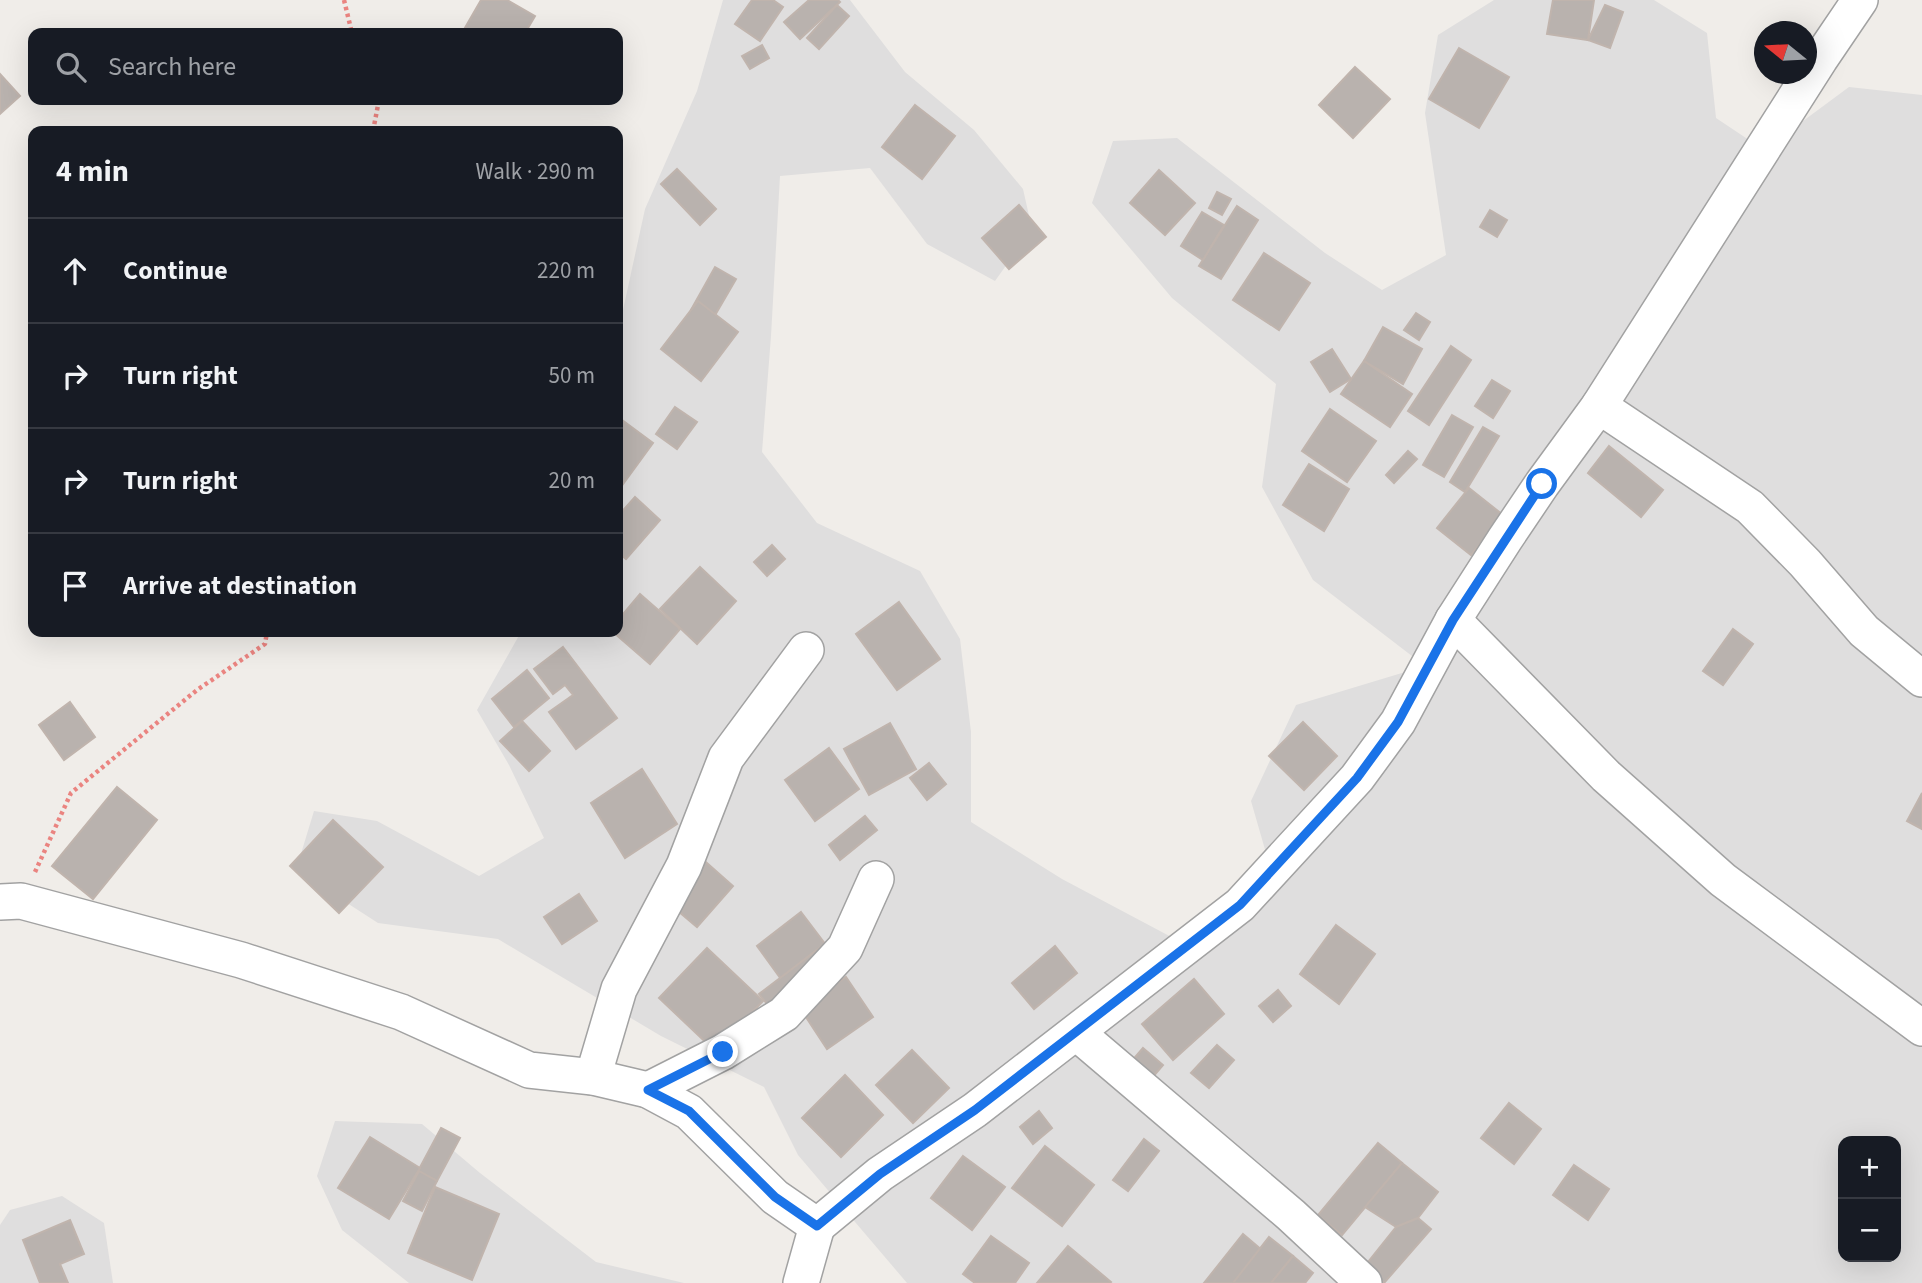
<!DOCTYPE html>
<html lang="en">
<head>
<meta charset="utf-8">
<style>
	body { margin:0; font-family:"Source Sans 3",sans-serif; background:#20242c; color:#f1f3f6 }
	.controls { position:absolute; right:21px; bottom:21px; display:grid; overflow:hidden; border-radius:14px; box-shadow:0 7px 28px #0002 }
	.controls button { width:63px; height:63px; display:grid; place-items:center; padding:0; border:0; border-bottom:2px solid #363941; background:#171b24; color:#f1f3f6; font:35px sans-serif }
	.compass { position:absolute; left:1754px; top:21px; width:63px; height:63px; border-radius:50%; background:#171b24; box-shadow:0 7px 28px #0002; rotate:288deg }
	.stop { position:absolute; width:21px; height:21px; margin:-16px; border:5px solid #1a73e8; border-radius:50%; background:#fff }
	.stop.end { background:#1a73e8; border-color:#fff; box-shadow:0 2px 7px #0008 }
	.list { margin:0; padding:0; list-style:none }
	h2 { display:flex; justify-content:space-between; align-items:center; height:91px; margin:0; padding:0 28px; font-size:30px }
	h2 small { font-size:23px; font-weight:400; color:#9ea1a6 }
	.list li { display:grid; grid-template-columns:46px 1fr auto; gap:21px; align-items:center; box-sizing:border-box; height:105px; padding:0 28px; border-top:2px solid #363941 }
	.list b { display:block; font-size:26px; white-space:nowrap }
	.list em { font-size:23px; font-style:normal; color:#9ea1a6 }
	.icon { flex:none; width:38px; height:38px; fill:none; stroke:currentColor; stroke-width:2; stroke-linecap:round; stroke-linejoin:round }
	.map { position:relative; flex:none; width:1922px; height:1283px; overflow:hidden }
	.search { position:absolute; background:#171b24; box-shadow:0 7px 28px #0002; left:28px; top:28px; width:595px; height:77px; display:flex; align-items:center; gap:18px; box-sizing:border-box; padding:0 24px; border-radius:14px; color:#9ea1a6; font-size:26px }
	.panel { position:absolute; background:#171b24; box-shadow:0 7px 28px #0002; left:28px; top:126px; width:595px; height:511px; border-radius:14px }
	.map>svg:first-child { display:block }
</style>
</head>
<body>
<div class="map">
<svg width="1922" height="1283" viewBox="0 0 1922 1283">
	<rect width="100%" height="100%" fill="#f0ede9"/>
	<g fill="#dfdede" fill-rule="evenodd">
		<path d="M723,0H850L905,72L974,130L1023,189L1032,229L995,281L927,244L870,168L780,176L771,336L762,452L817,523L920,571L960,639L971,732V822L1062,879L1192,948L1277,891L1251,801L1296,705L1425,666L1313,580L1262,487L1276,384L1172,298L1092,203L1113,141L1177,138L1325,253L1382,290L1446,255L1425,113L1438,35L1494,0H1654L1707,33L1716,118L1764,150L1849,87L1922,95V1283H907L798,1155L764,1087L661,1036L498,939L378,923L296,870L314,811L377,821L479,876L544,838L509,765L477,710L521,632H618V333L645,209L697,91ZM1843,1141H1896V1257H1843Z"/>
		<path d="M335,1121L422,1124L480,1173L596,1262L684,1283H409L342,1230L317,1176Z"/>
		<path d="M62,1196L104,1223L113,1283H0V1225L10,1210Z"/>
	</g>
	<g fill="#b9b2ae" stroke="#c0b4ad" stroke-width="2">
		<path d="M481,0H507L535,16L525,33H462Z"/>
		<path d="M752,0H773L783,7L760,41L735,24Z"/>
		<path d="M809,0H838L840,2L800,39L784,22Z"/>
		<path d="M1553,0H1594L1588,40L1547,34Z"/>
		<path d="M837,5L849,16L819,49L807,38Z"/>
		<path d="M1605,5L1623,12L1610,48L1588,40Z"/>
		<path d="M762,45L769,58L750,69L742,56Z"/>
		<path d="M1459,48L1509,77L1479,128L1429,99Z"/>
		<path d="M1355,67L1390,99L1353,138L1319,105Z"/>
		<path d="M0,74L20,96L0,114Z"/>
		<path d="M915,105L955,136L922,179L882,147Z"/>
		<path d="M677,169L716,209L700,225L661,184Z"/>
		<path d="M1159,170L1195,203L1165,235L1130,203Z"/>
		<path d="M1217,192L1231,199L1222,215L1209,208Z"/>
		<path d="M1019,205L1046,237L1009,269L982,238Z"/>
		<path d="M1237,206L1258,220L1221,279L1199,266Z"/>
		<path d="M1490,210L1507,220L1497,237L1480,227Z"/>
		<path d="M1202,212L1224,225L1203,260L1181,246Z"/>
		<path d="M1264,253L1310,283L1279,330L1233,300Z"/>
		<path d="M715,267L736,279L711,322L691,310Z"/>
		<path d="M698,301L738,332L701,381L661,349Z"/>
		<path d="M1416,313L1430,322L1419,340L1404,330Z"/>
		<path d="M1383,327L1422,349L1403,384L1364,361Z"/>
		<path d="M1451,346L1471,360L1429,425L1408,411Z"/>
		<path d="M1332,349L1351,379L1330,392L1311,362Z"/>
		<path d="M1364,361L1412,394L1390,427L1341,394Z"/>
		<path d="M1492,380L1510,391L1493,418L1475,406Z"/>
		<path d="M675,407L697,422L677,449L656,434Z"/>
		<path d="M1330,409L1376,441L1347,482L1302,451Z"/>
		<path d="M1452,415L1473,427L1444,477L1423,465Z"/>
		<path d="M618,417L653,443L618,491Z"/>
		<path d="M1483,427L1499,436L1465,492L1450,482Z"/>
		<path d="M1609,446L1663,490L1641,517L1588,473Z"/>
		<path d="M1408,451L1417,459L1394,483L1386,475Z"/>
		<path d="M1309,464L1349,489L1324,531L1283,505Z"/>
		<path d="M1469,488L1503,515L1471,555L1437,528Z"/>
		<path d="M635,497L660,520L626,559L618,552V516Z"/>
		<path d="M772,545L785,559L767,576L754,562Z"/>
		<path d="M700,567L736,601L697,644L660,609Z"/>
		<path d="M640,594L680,629L650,664L613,632H618V620Z"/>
		<path d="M899,602L940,659L897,690L856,634Z"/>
		<path d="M1733,629L1753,644L1723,685L1703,671Z"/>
		<path d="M563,647L617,718L576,749L549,712L573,695L565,685L553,694L534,669Z"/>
		<path d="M527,670L549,698L514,727L492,699Z"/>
		<path d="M70,702L95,737L64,760L39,725Z"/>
		<path d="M522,721L550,751L529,771L500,741Z"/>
		<path d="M1303,722L1337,756L1304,790L1269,756Z"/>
		<path d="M890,723L916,769L869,795L844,749Z"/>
		<path d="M829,748L859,789L815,821L785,780Z"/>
		<path d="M929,763L946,784L927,800L910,778Z"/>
		<path d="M642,769L677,824L625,858L591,803Z"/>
		<path d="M117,787L157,820L93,899L52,866Z"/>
		<path d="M1922,793V829L1907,821Z"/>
		<path d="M865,816L877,830L840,860L829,845Z"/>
		<path d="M333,820L383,867L339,913L290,866Z"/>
		<path d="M690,848L733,886L697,927L653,890Z"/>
		<path d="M579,894L597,921L562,944L544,917Z"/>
		<path d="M801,912L826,945L781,979L757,946Z"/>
		<path d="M1336,925L1375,954L1339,1004L1300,974Z"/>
		<path d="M839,933L775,1014L759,994Z"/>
		<path d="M1055,946L1077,973L1034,1009L1012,983Z"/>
		<path d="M707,948L763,1001L715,1051L659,998Z"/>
		<path d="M846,977L873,1017L827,1049L800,1008Z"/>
		<path d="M1194,979L1224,1014L1173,1060L1142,1024Z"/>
		<path d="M1278,990L1291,1006L1273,1022L1259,1006Z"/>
		<path d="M1217,1045L1234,1060L1209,1088L1191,1073Z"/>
		<path d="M1143,1048L1163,1065L1151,1079L1131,1062Z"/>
		<path d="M912,1050L949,1088L913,1123L876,1085Z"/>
		<path d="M845,1075L883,1115L841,1157L802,1118Z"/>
		<path d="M1509,1103L1541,1129L1514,1164L1481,1138Z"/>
		<path d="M1039,1111L1052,1128L1033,1144L1020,1127Z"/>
		<path d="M441,1128L460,1138L437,1181L418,1171Z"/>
		<path d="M370,1137L420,1168L389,1219L338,1188Z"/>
		<path d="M1144,1139L1159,1151L1128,1191L1113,1180Z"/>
		<path d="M1378,1143L1402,1163L1342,1235L1318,1215Z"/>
		<path d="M1045,1146L1094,1185L1062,1226L1012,1188Z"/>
		<path d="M963,1156L1005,1187L972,1230L931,1198Z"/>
		<path d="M1402,1163L1438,1192L1418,1218L1396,1227L1365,1207Z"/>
		<path d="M1574,1165L1609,1189L1588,1220L1553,1195Z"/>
		<path d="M419,1171L437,1181L422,1211L403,1201Z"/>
		<path d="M435,1187L499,1214L472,1280L408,1253Z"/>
		<path d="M1418,1218L1431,1229L1384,1283L1364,1267L1396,1227Z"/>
		<path d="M70,1220L84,1254L60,1264L68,1283H40L23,1240Z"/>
		<path d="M1243,1234L1264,1252L1239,1283H1204Z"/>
		<path d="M991,1236L1029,1263L1015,1283H975L963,1274Z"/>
		<path d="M1269,1237L1293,1256L1271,1283H1233Z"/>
		<path d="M1068,1246L1111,1282L1110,1283H1037Z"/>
		<path d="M1293,1256L1313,1273L1305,1283H1271Z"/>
	</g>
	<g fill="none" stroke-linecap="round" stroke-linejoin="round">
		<defs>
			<g id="street">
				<path d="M1599,406L1750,507L1805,563L1864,631L1922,679"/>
				<path d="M1453,620L1606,776L1723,880L1922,1028"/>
				<path d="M0,902L21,901L241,960L401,1012L529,1070L593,1077L648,1090L689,1112L775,1197L817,1226L880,1174L975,1110L1240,905L1357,778L1398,722L1453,620L1505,539L1542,484L1599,406L1820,59L1860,0"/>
				<path d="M1077,1033L1291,1215L1364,1283"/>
				<path d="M593,1077L619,989L684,866L726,758L806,650"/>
				<path d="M648,1090L723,1052L784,1014L845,948L876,879"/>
				<path d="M801,1283L817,1226"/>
			</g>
		</defs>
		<use href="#street" stroke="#a2a2a2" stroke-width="38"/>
		<g stroke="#ea8480" stroke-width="4.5" stroke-dasharray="3.5 3.5" stroke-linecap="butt">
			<path d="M344,0L352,33"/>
			<path d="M373,131L379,100"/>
			<path d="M35,872L71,793L197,690L265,644L267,632"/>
		</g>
		<use href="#street" stroke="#fff" stroke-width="35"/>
	</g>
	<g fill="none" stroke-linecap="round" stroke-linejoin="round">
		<path stroke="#1a73e8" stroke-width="9" d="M723,1052L648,1090L689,1111L775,1197L817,1226L880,1174L975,1110L1240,905L1357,778L1398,722L1453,620L1542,484"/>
	</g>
</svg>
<div class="controls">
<button>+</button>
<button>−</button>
</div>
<svg class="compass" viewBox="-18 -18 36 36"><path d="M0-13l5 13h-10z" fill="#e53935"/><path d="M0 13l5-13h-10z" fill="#9ea1a6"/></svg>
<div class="stop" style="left:1542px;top:484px"></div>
<div class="stop end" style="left:723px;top:1052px"></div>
<div class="search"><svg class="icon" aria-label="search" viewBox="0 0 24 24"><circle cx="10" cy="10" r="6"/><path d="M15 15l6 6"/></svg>Search here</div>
<section class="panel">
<h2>4 min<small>Walk · 290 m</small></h2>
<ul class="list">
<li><svg class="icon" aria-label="ahead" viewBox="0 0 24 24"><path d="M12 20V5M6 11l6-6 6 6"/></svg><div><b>Continue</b></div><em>220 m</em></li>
<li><svg class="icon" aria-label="right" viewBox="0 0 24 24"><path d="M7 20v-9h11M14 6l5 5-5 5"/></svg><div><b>Turn right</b></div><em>50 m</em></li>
<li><svg class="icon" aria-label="right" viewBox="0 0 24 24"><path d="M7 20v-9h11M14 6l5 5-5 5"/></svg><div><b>Turn right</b></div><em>20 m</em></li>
<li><svg class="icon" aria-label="arrive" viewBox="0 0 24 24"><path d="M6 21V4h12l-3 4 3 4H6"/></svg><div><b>Arrive at destination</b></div></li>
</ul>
</section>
</div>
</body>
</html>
